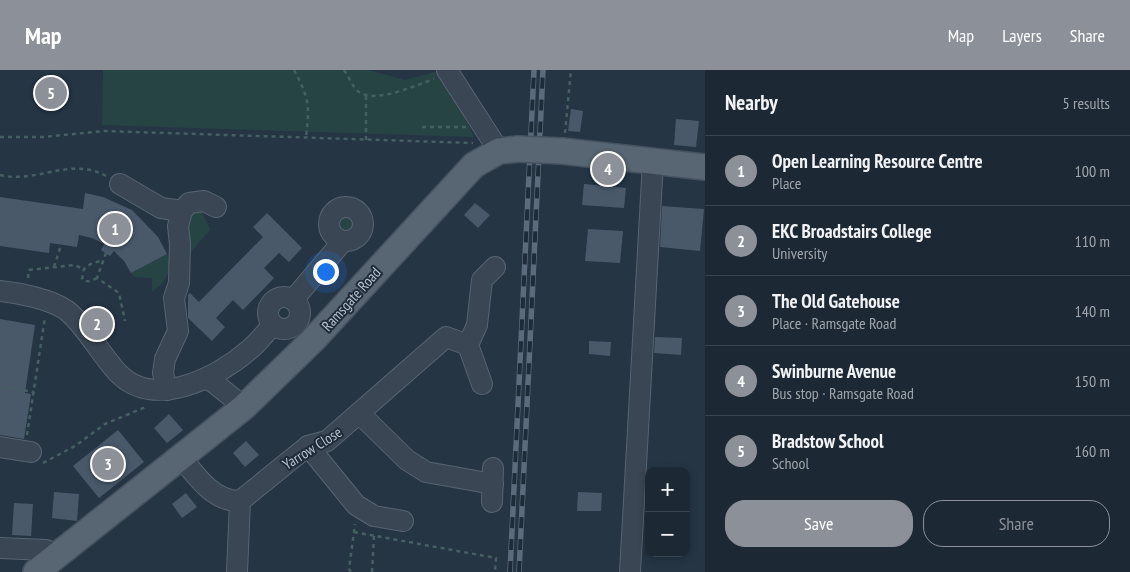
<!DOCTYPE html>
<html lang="en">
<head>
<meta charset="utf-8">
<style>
	body { margin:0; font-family:"PT Sans Narrow",sans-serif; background:#29343f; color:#f1f3f6 }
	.controls { position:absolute; right:15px; bottom:15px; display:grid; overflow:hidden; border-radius:10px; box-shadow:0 2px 8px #0003 }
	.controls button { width:45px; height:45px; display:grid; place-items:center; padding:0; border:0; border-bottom:1px solid #3a444e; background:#1c2833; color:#f1f3f6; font:25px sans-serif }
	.you { position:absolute; left:325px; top:201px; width:18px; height:18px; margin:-12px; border:4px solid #fff; border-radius:50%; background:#1a73e8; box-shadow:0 0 0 8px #1a73e833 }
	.badge { display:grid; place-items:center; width:32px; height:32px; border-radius:50%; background:#8c9099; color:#fff; font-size:16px; font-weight:700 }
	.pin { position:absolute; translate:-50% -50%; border:2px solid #fff; box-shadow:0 1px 5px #0006 }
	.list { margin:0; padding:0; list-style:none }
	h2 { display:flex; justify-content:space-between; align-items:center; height:65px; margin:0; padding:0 20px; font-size:21px }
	h2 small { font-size:16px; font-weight:400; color:#a0a6ac }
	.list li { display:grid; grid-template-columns:32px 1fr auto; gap:15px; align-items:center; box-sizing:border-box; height:70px; padding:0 20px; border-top:1px solid #3a444e }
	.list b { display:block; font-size:19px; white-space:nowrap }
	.list p { margin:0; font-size:16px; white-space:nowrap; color:#a0a6ac }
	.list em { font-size:16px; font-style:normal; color:#a0a6ac }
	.actions { display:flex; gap:10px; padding:15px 20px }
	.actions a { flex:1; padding:11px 0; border:1px solid #8c9099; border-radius:20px; text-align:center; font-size:18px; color:#8c9099 }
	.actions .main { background:#8c9099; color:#fff }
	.map { position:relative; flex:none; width:705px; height:502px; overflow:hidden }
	header { display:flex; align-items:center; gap:30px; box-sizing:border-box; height:70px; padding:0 25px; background:#8c9099; color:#fff }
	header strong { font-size:24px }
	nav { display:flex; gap:28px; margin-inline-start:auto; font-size:18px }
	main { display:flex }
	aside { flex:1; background:#1c2833 }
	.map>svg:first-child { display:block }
</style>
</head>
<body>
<header>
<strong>Map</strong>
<nav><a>Map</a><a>Layers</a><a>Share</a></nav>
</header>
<main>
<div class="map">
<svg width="705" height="502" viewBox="0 0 705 502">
	<rect width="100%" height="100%" fill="#253544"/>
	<g fill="#274445">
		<path d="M103,0H368L405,10L442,0L474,67L102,55Z"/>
		<path d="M195,140L202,142L210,160L183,191V150Z"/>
		<circle cx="348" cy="152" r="10"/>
		<path d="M167,184L171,190C169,206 164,213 152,222V208L135,207L131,203Z"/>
	</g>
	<g fill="#49596a">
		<path d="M571,39L583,41L580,62L568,61Z"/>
		<path d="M676,49L699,51L696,77L674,75Z"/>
		<path d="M584,114L626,118L624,138L582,135Z"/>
		<path d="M85,123L103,127L132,140L158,167L167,184L131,203L124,191L114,181L110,186L101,180L104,174L92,168L79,165L77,177L50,173L49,183L0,176V127L83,139Z"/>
		<path d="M475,133L490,145L478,158L464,145Z"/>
		<path d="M662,136L704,139L700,181L660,177Z"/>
		<path d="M267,143L302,178L289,192L279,183L264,198L274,208L243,240L233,230L216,248L225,257L212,271L188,248V225L190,223L199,232L263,167L253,157Z"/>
		<path d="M588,159L623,161L620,193L585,191Z"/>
		<path d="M0,249L35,255L25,323L31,324L24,369L0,365Z"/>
		<path d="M655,267L682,268L681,285L654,283Z"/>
		<path d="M589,271L611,272L610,286L589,284Z"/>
		<path d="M169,344L183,360L167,373L154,358Z"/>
		<path d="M118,360L144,392L99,428L73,396Z"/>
		<path d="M246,371L259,385L245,397L233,383Z"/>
		<path d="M54,422L79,424L77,451L52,448Z"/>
		<path d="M578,422L602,423L601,441H577Z"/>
		<path d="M186,423L197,437L182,448L172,434Z"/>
		<path d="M14,433L33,434L31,466L12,465Z"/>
	</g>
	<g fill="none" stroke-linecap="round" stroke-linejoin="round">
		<defs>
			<g id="minor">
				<path d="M447,0L499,81"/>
				<path d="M120,114L161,138L182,141"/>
				<circle cx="346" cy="154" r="17"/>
				<path d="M0,221C19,223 50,229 66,240C84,253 102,287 119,304C155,340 218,307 249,280C258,273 265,263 273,255"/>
				<circle cx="284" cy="243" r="16"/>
				<path d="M293,230L343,171"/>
				<path d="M205,309L213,312L244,337"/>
				<path d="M482,314L468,275L477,255L482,210L495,197"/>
				<path d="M167,320L163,303L165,289L178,261L174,228L179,213L180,174L178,156L182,141L189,133L204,131L216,137"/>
				<path d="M360,344L407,390L426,402L493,414"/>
				<path d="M308,376L356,435L374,446L403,451"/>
				<path d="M0,377L31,382"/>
				<path d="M181,387C196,406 214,432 240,431L308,376L327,371L446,267L468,275"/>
				<path d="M492,432L493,398"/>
				<path d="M0,478L46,480L59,485"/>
				<path d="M237,502L240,431"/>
				<path d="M630,502L653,91"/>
			</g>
			<g id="major">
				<path d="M562,81L705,97"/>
				<path d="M36,502L244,337L314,269L474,95L499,81L518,79"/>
			</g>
		</defs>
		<use href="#minor" stroke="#586471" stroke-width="22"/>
		<use href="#major" stroke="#465260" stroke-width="28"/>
		<g stroke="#456061" stroke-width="2.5" stroke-dasharray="4 4" stroke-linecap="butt">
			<path d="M294,0C309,28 310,35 306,67"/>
			<path d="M344,0C349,7 353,18 359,22C376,34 416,15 434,9"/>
			<path d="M422,57H466"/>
			<path d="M565,63L571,0"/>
			<path d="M0,67H43L104,61L473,73"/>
			<path d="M366,70V26"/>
			<path d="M0,105C38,114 69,86 106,106"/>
			<path d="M106,183L97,208L119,223L125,251"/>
			<path d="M54,197L61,175"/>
			<path d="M28,208L29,200L74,195L84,199"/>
			<path d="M97,208C91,211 88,213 82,209L84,199L92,193L101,191"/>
			<path d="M0,317L34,322"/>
			<path d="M27,365L45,247"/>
			<path d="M43,393L75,376L105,354L148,336"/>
			<path d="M354,462L496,488L495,502"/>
			<path d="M351,502L349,499L355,454"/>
			<path d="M372,502L374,466"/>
		</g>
		<use href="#minor" stroke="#3a4653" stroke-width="20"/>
		<use href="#major" stroke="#586673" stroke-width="25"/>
		<defs>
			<g id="rail">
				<path d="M510,502L534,0"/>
				<path d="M519,502L543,0"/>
			</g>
		</defs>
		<use href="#rail" stroke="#5b6b7b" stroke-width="5.5"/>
		<use href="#rail" stroke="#1e2b39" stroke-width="4" stroke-dasharray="11" stroke-linecap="butt"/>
		<defs>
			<path id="major-bridge" d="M518,79L562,81"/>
		</defs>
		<use href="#major-bridge" stroke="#465260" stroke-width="28" stroke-linecap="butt"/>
		<use href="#major-bridge" stroke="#586673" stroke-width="25"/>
	</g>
	<g text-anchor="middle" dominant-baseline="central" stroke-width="4" stroke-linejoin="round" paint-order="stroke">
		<g font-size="15" fill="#b7c1cd" stroke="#1e2b39">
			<text transform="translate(351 229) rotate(-48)">Ramsgate Road</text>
			<text transform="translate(312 378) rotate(-32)">Yarrow Close</text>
		</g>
	</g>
</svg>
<div class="controls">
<button>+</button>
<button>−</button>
</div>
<div class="you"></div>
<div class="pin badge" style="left:115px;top:159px">1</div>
<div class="pin badge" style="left:97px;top:254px">2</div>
<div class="pin badge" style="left:108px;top:394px">3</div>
<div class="pin badge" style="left:608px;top:99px">4</div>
<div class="pin badge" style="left:51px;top:23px">5</div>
</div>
<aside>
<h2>Nearby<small>5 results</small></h2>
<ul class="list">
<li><span class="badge">1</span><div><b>Open Learning Resource Centre</b><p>Place</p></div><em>100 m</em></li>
<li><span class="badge">2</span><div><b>EKC Broadstairs College</b><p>University</p></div><em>110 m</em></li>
<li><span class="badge">3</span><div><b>The Old Gatehouse</b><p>Place · Ramsgate Road</p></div><em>140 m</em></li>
<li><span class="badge">4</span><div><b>Swinburne Avenue</b><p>Bus stop · Ramsgate Road</p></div><em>150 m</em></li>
<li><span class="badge">5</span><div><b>Bradstow School</b><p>School</p></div><em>160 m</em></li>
</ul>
<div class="actions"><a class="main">Save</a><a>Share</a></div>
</aside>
</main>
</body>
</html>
